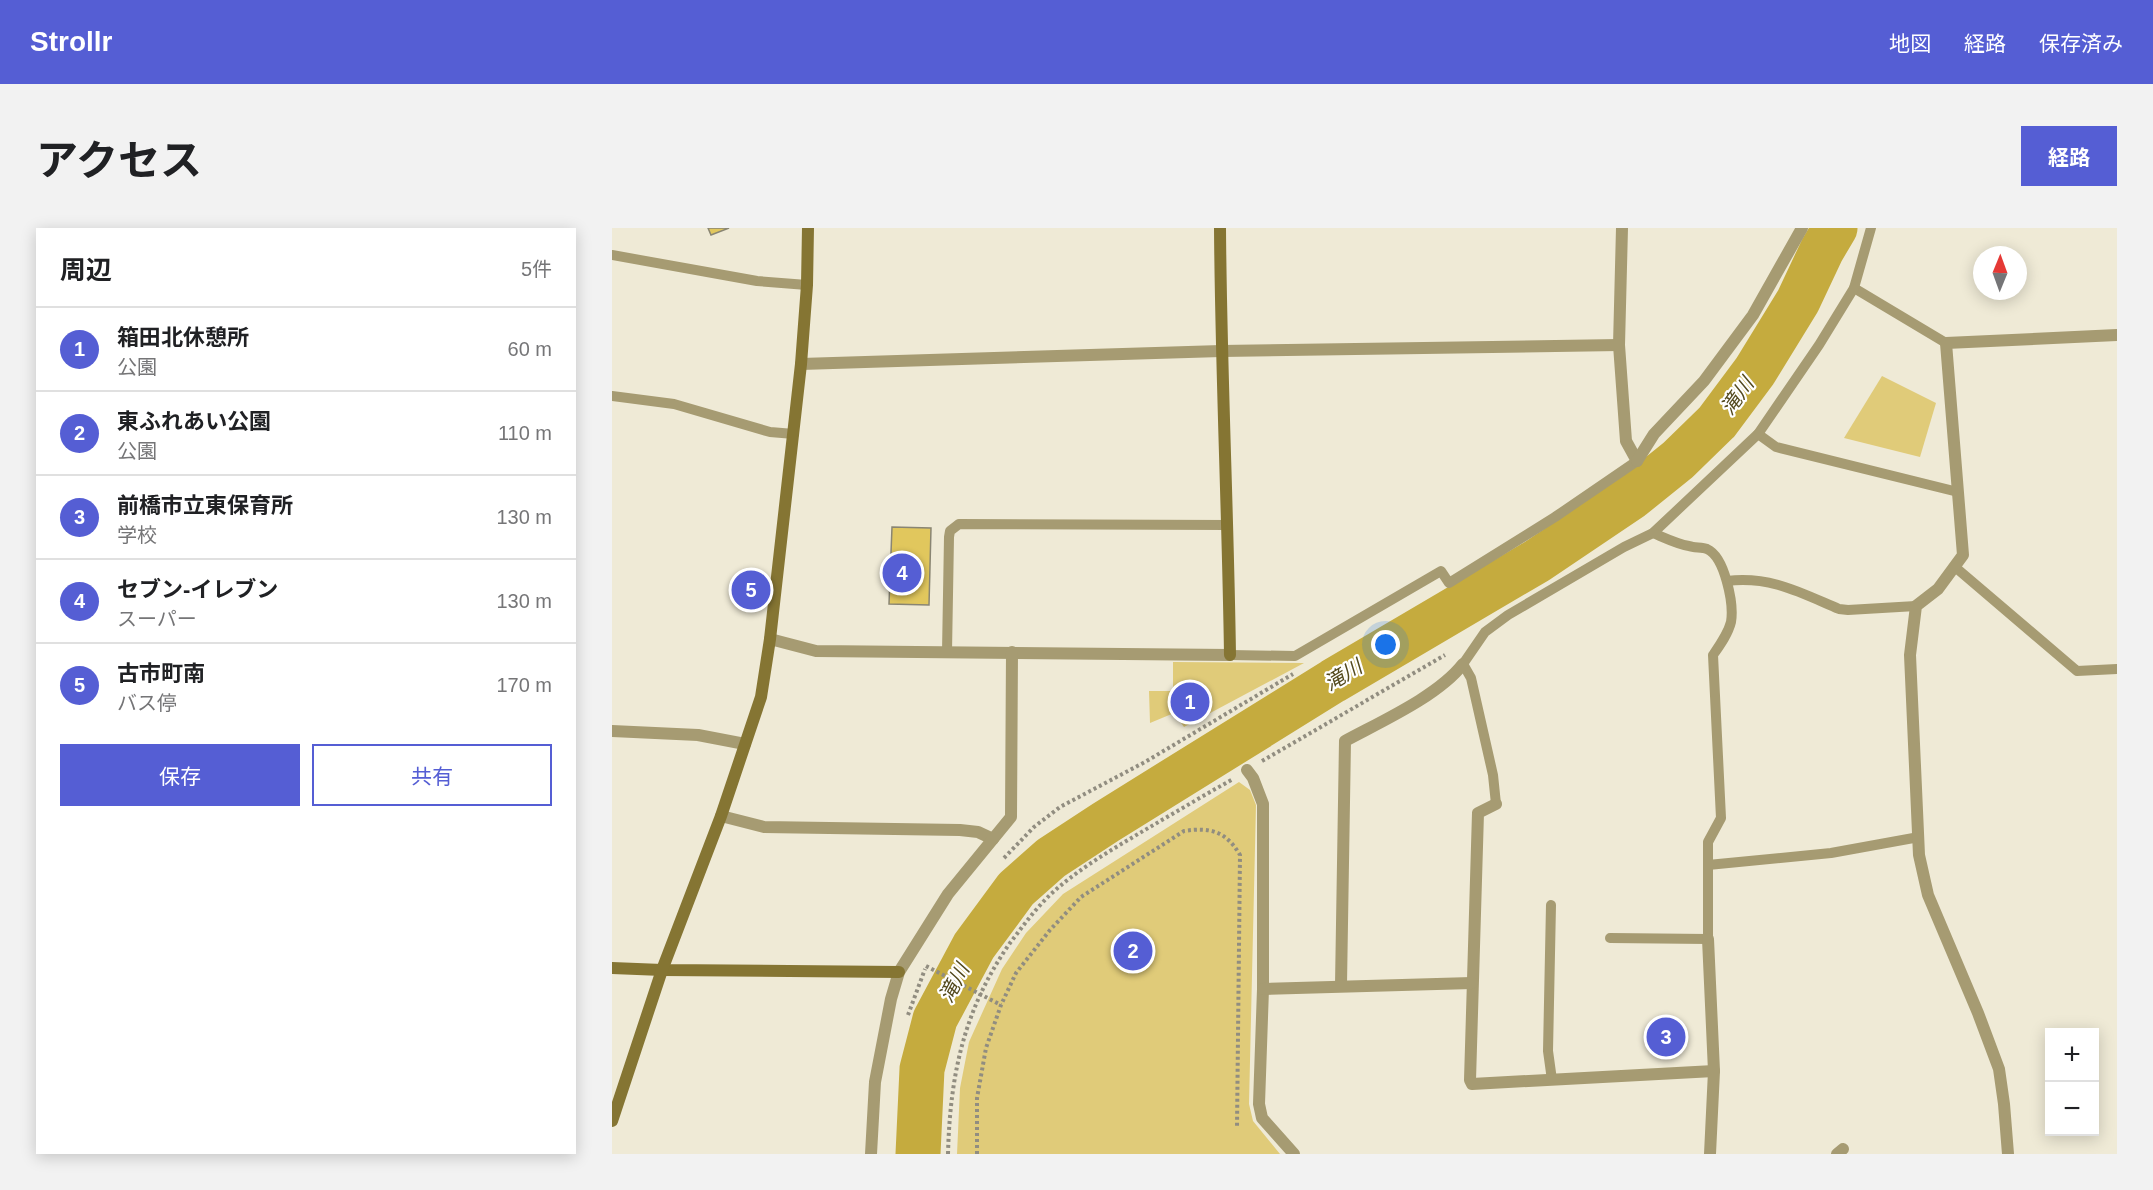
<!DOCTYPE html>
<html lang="ja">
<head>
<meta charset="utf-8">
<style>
	body { margin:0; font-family:Helvetica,"Noto Sans JP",sans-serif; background:#f2f2f2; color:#202124 }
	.controls { position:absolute; right:18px; bottom:18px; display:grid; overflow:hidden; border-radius:0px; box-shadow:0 3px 15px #0003 }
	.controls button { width:54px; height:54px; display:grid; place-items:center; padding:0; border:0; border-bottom:2px solid #e0e0e0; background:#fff; color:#202124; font:30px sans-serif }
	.compass { position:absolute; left:1361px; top:18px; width:54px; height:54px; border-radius:50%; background:#fff; box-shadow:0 3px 15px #0003; rotate:1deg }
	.you { position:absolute; left:774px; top:417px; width:21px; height:21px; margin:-15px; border:4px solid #fff; border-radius:50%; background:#1a73e8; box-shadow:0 0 0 9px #1a73e833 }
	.badge { display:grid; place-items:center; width:39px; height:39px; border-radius:50%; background:#555ed4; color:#fff; font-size:20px; font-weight:700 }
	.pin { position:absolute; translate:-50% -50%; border:3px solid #fff; box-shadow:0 2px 6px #0006 }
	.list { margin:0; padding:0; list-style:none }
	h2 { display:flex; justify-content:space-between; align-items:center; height:78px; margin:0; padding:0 24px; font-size:26px }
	h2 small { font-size:20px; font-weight:400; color:#757577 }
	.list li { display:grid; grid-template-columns:39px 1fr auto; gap:18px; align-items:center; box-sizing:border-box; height:84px; padding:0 24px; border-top:2px solid #e0e0e0 }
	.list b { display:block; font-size:22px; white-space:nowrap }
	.list p { margin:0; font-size:20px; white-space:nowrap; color:#757577 }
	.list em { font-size:20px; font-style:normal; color:#757577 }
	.actions { display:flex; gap:12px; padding:18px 24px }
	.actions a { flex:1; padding:14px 0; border:2px solid #555ed4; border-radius:0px; text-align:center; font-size:21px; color:#555ed4 }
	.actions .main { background:#555ed4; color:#fff }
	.map { position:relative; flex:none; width:1505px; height:926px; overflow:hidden; border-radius:0px }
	header { display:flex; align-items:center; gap:36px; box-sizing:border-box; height:84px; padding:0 30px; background:#555ed4; color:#fff }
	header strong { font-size:28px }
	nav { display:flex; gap:33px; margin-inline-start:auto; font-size:21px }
	.intro { display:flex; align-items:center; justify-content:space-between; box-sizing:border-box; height:144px; padding:0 36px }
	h1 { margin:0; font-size:42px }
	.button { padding:15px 27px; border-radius:0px; background:#555ed4; color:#fff; font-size:21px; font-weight:700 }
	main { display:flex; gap:36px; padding:0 36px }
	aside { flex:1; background:#fff; border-radius:0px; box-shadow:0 3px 15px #0003 }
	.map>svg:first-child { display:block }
</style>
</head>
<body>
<header>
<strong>Strollr</strong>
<nav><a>地図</a><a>経路</a><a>保存済み</a></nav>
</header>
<div class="intro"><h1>アクセス</h1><a class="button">経路</a></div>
<main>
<aside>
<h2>周辺<small>5件</small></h2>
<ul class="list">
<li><span class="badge">1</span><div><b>箱田北休憩所</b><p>公園</p></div><em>60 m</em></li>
<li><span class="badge">2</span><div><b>東ふれあい公園</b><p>公園</p></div><em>110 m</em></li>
<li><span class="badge">3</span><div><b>前橋市立東保育所</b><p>学校</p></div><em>130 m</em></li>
<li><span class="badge">4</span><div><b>セブン-イレブン</b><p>スーパー</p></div><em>130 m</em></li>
<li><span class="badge">5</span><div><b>古市町南</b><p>バス停</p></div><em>170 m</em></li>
</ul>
<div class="actions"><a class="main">保存</a><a>共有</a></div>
</aside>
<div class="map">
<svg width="1505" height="926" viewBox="0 0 1505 926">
	<rect width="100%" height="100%" fill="#efead6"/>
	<g fill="#e0cb79">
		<path d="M1270,148L1324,175L1308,229L1232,210Z"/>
		<path d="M561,434L692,435L572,499L562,485L538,495L537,463H561Z"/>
		<path d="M627,554L638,562L644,577L637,876L641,893L668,926H345L348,860L357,814L390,741L414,705L451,666Z"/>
	</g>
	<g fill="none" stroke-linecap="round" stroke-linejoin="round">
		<path stroke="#c5ab3e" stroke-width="45" d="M306,926L310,841L323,791L362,718L404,661L439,630L494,594L721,453L925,333L1020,269L1066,232L1105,194L1143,143L1186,73L1210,22L1223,0"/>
	</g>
	<g fill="#e1c75d" stroke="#898573" stroke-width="1.5">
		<path d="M96,0H117L99,7Z"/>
		<path d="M280,299L319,300L317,377L277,376Z"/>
	</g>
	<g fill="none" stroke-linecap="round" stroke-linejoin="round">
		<g stroke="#918d80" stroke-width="4" stroke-dasharray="3 3" stroke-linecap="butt">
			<path d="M650,533L833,427"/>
			<path d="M392,630L422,599L448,579L533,534L681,446"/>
			<path d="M314,738L389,777"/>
			<path d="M296,787L313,741"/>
			<path d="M336,926C338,847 352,781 398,715C411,698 424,680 439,666C465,642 496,624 526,606C557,588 589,569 621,551"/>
			<path d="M365,926V870L374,820L389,777L404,745L438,702L469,669L572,603C598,599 614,603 628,627L625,899"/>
		</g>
		<g stroke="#a69b72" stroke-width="10">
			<path d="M0,27L145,53L195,57"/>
			<path d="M1242,60L1334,115"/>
			<path d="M0,168L62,176L158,204L182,206"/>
			<path d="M1146,206L1164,219L1346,264"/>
			<path d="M1343,339L1465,443L1505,441"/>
			<path d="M1115,353C1159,348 1187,364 1227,381L1236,382L1304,378"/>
			<path d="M335,424L337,309L338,303L347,296L616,297"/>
			<path d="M618,427L683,428L829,343L837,355L943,289L1025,233"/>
			<path d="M884,576L881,547L859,450L851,436L873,404L896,387L1012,319L1041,305L1146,206L1207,117L1242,60L1259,0"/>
			<path d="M1096,637L1219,625L1307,609"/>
			<path d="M939,677L936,823L940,852"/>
			<path d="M998,710L1096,711V614L1109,590L1101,427C1108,417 1116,406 1119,394C1122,376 1113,329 1095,321C1090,319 1082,320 1077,318C1065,316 1053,310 1041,305"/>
		</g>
		<g stroke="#a69b72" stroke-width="12">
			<path d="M1010,0L1007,117L1014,213L1025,233"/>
			<path d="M189,136L609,123L1007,117"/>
			<path d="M1025,233L1042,206L1092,153L1141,87L1190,0"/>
			<path d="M158,411L204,423L618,427"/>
			<path d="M0,503L86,507L133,516"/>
			<path d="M635,542L641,550L651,576V761L647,876L650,890L682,926"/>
			<path d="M884,576L866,585L858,852L860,856L1102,843"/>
			<path d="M109,588L152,599L348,602L366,604L381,611"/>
			<path d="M1096,711L1102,843L1098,926"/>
			<path d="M729,757L733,513C770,493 826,468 851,436"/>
			<path d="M651,761L860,755"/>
			<path d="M259,926L263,854L279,771L287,744L336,666L399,589L400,424"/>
			<path d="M1225,926L1231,921"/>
			<path d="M1396,926L1392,876L1387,841L1366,785L1316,667L1307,627L1298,427L1304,378L1326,361L1351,327L1334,115L1505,107"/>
		</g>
		<g stroke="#857533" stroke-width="12">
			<path d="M608,0C609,143 616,285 618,427"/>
			<path d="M0,740L50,742L287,744"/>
			<path d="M0,893L50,742L109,588L149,469L158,411L189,136L195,57L196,0"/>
		</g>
	</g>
	<g text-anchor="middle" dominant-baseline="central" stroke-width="4.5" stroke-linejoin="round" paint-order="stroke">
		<g font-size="20" font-style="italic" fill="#53491d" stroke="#fff">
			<text transform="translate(1125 168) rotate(-54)">滝川</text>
			<text transform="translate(731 447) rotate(-31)">滝川</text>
			<text transform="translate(342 755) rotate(-62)">滝川</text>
		</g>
	</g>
</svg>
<div class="controls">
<button>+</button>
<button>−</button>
</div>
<svg class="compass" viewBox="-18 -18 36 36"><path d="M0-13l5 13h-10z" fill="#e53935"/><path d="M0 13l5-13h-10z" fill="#757577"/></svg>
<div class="you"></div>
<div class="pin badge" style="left:578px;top:474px">1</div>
<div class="pin badge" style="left:521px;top:723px">2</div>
<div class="pin badge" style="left:1054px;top:809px">3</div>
<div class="pin badge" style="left:290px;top:345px">4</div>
<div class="pin badge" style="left:139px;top:362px">5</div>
</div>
</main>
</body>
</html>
